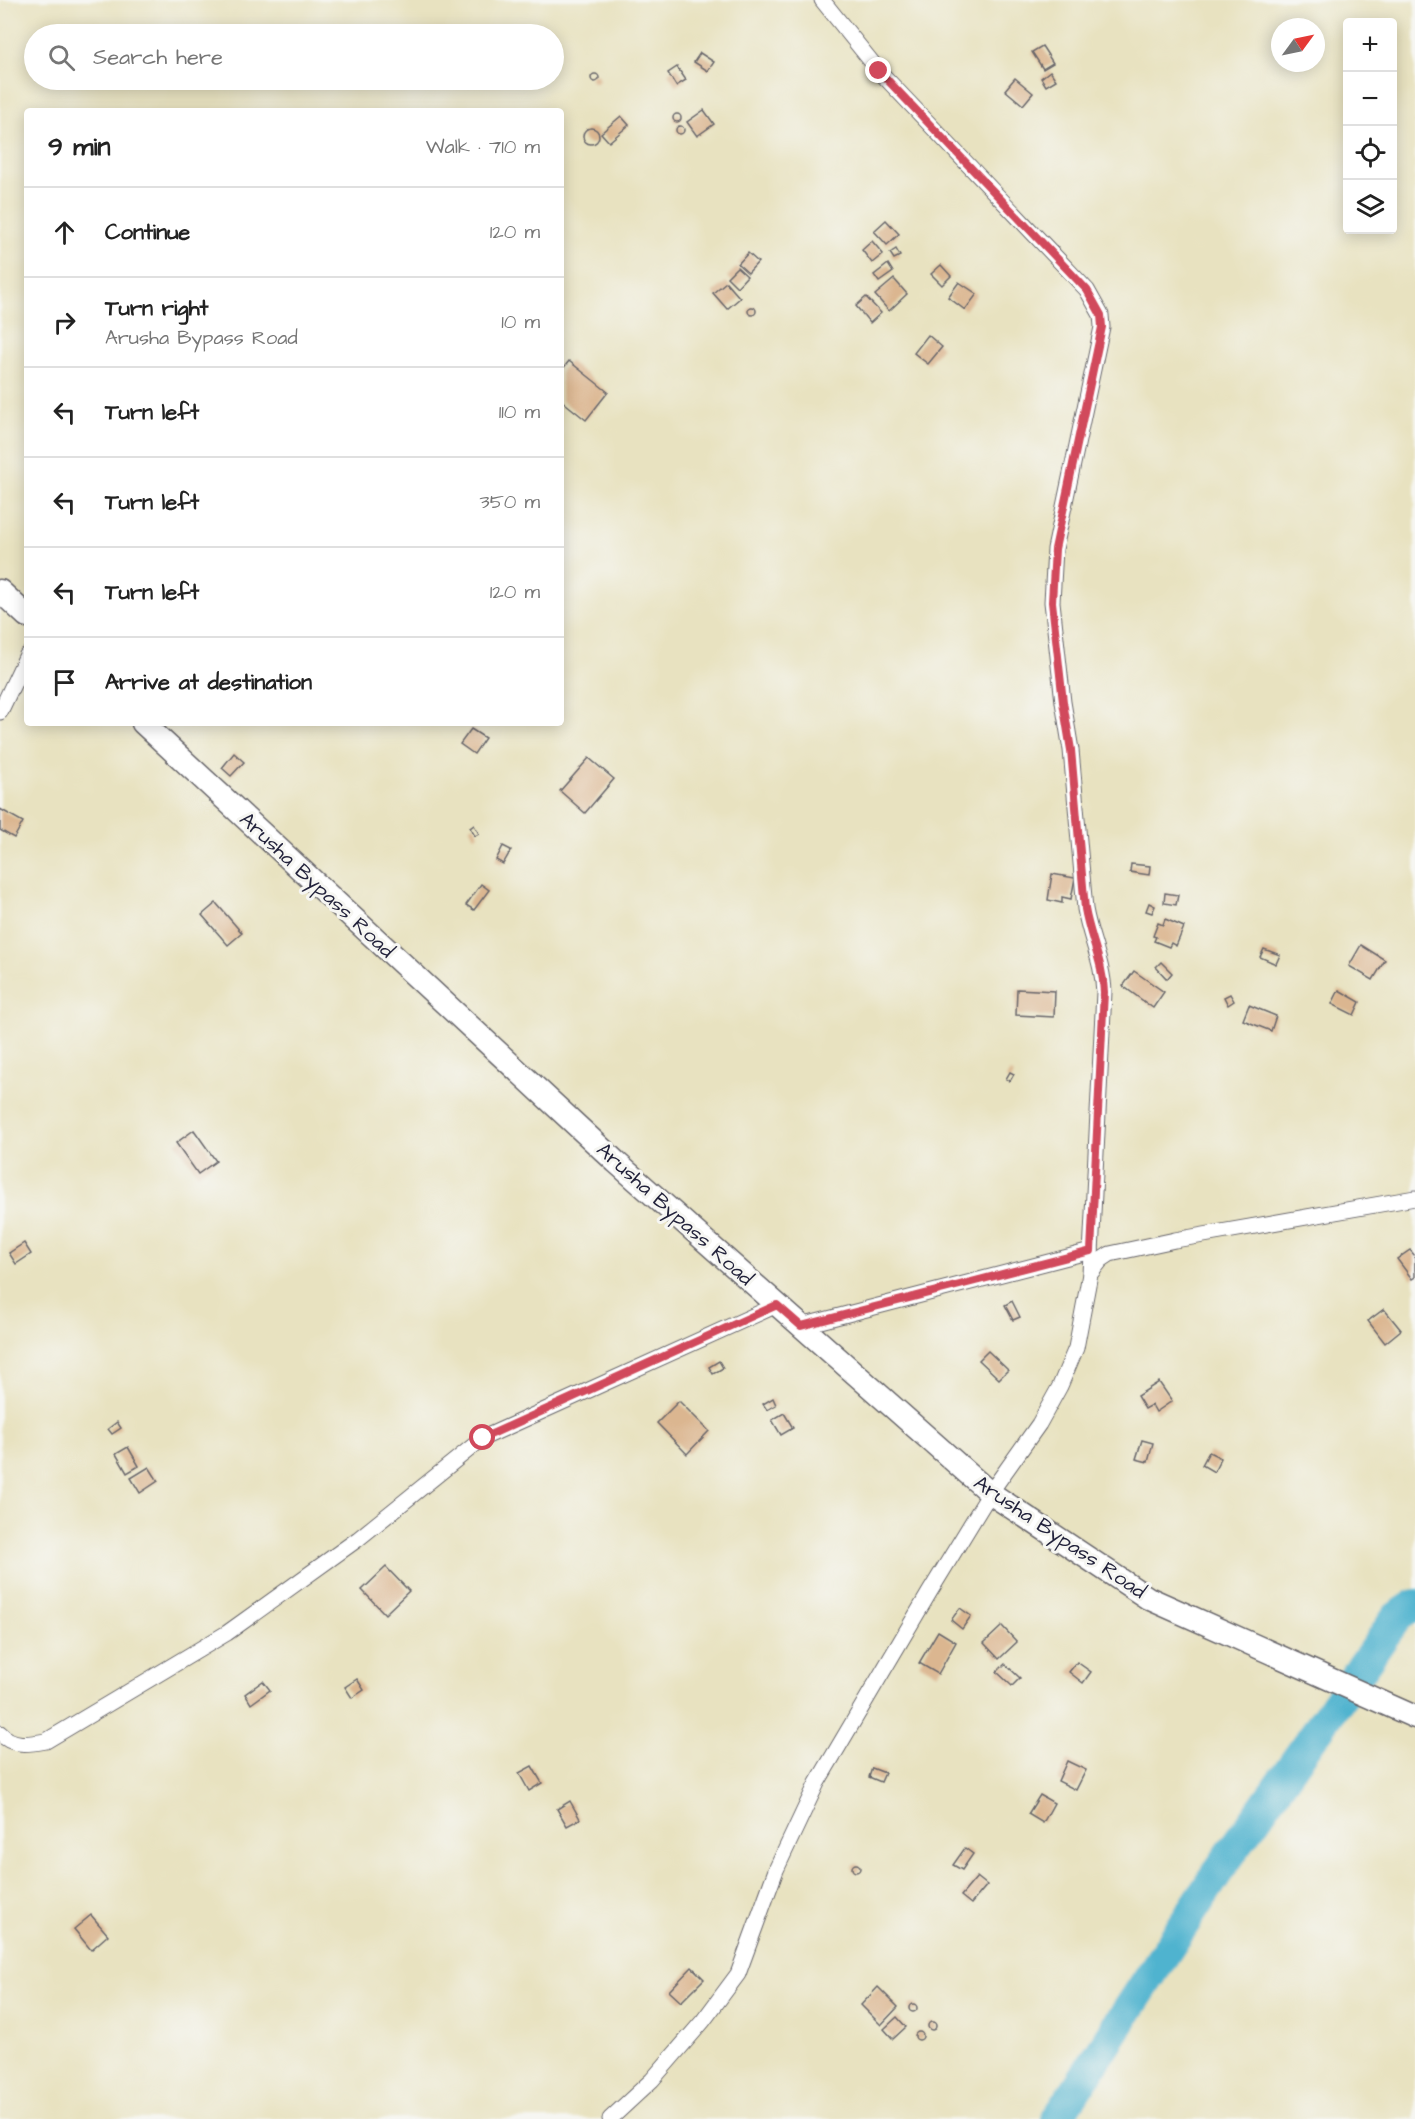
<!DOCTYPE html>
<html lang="en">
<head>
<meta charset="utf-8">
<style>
	body { margin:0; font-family:"Architects Daughter",sans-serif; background:#f2f2f2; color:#222 }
	.controls { position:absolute; right:18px; top:18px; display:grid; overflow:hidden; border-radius:6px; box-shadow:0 3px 15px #0003 }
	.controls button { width:54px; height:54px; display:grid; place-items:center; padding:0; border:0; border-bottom:2px solid #e0e0e0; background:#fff; color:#222; font:30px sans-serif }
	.compass { position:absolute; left:1271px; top:18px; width:54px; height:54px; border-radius:50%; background:#fff; box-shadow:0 3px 15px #0003; rotate:57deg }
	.stop { position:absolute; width:18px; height:18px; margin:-14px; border:4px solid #d1495b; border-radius:50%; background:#fff }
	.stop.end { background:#d1495b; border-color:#fff; box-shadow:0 2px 6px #0008 }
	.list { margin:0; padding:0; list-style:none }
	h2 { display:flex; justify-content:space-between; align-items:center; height:78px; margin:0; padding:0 24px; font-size:26px }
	h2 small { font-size:20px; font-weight:400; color:#767676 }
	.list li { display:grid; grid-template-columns:39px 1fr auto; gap:18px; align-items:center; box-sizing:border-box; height:90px; padding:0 24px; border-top:2px solid #e0e0e0 }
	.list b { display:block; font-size:22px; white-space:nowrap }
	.list p { margin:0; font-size:20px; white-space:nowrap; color:#767676 }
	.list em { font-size:20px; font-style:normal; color:#767676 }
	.icon { flex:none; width:33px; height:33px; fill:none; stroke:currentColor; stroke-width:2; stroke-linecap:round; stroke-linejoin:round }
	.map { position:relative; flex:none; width:1415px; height:2119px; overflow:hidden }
	.search { position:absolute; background:#fff; box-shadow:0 3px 15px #0003; left:24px; top:24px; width:540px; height:66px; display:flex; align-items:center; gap:15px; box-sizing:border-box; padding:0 21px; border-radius:33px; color:#767676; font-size:22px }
	.panel { position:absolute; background:#fff; box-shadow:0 3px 15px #0003; left:24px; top:108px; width:540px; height:618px; border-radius:6px }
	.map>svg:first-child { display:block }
</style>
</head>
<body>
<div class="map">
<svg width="1415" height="2119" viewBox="0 0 1415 2119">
	<rect width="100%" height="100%" fill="#f6f6f2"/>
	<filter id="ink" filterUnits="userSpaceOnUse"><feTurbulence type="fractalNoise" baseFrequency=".0167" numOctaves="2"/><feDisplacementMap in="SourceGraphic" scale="12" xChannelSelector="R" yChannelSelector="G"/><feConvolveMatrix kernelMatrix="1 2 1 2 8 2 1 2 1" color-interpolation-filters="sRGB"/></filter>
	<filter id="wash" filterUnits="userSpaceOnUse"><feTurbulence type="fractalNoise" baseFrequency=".008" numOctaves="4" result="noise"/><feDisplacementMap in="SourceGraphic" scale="24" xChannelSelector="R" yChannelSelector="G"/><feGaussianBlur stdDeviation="1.35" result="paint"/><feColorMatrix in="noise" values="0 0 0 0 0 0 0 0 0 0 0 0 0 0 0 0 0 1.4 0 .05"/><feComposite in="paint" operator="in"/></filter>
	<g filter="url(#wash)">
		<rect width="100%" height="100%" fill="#e8e2c0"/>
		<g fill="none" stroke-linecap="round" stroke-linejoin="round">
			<path stroke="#50b3cf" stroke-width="32" d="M1057,2119L1217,1873L1397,1617L1415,1605"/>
		</g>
		<g id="blocks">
			<g fill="#dbb690">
				<path d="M1042,46L1053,63L1043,69L1032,52Z"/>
				<path d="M700,53L714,62L708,71L694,62Z"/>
				<path d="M677,67L686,80L676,86L668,73Z"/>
				<path d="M1050,71L1056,80L1046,86L1041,78Z"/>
				<circle cx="595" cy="78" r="4"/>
				<path d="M1015,78L1033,93L1023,105L1005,90Z"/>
				<path d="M704,110L714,124L697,136L687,122Z"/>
				<circle cx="677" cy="118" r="4"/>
				<path d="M621,116L629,125L609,142L601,133Z"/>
				<circle cx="680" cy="130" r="4"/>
				<circle cx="591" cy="136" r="8"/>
				<path d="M886,220L899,234L887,245L874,231Z"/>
				<path d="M872,241L883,254L872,263L862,250Z"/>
				<path d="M896,249L900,256L894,259L890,253Z"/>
				<path d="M748,253L758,262L748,273L738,264Z"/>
				<path d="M888,264L893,272L879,282L874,275Z"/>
				<path d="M941,265L951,276L942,285L931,274Z"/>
				<path d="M737,267L747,276L737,287L727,277Z"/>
				<path d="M894,279L907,294L889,311L875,295Z"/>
				<path d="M726,282L740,298L727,309L713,293Z"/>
				<path d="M959,282L977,294L965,310L948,297Z"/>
				<path d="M866,297L881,313L870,323L856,306Z"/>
				<circle cx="752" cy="311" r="4"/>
				<path d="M928,335L942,347L928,364L914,353Z"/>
				<path d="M569,361L608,392L586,420L561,400V371Z"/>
				<path d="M471,729L485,738L474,754L460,744Z"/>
				<path d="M234,753L244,762L231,776L222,768Z"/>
				<path d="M589,758L614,779L585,813L560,791Z"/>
				<path d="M0,809L23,822L14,838L0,830Z"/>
				<path d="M474,825L479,834L475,836L470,828Z"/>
				<path d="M503,846L511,850L503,864L496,860Z"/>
				<path d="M1131,864L1150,866L1149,875L1130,872Z"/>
				<path d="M1052,874L1075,878L1071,899L1062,897V903L1048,900Z"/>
				<path d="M481,884L489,890L474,910L466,905Z"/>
				<path d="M1165,893L1178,895L1176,905L1164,903Z"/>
				<path d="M216,903L242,933L228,945L202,915Z"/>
				<path d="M1149,903L1155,906L1152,913L1146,911Z"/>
				<path d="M1165,919L1184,927L1176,946L1171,943L1169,947L1154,941L1156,937L1153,936L1158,923L1163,925Z"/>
				<path d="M1361,945L1385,960L1373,980L1349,966Z"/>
				<path d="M1264,949L1280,955L1276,964L1260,957Z"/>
				<path d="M1161,962L1172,973L1167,979L1156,967Z"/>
				<path d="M1134,971L1164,992L1153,1008L1123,986Z"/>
				<path d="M1017,989L1055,991L1054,1017L1016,1015Z"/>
				<path d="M1339,990L1360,1002L1354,1015L1332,1004Z"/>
				<path d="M1230,994L1234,1001L1228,1005L1224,997Z"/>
				<path d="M1249,1005L1276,1016L1271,1031L1243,1020Z"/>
				<path d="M1010,1072L1014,1074L1010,1081L1006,1079Z"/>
				<path d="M194,1130L216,1161L198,1174L176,1143Z"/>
				<path d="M24,1243L31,1254L16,1264L9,1253Z"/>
				<path d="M1410,1250L1415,1256V1277L1412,1279L1397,1259Z"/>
				<path d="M1012,1301L1020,1317L1013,1320L1005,1305Z"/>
				<path d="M1384,1309L1401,1330L1385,1343L1368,1321Z"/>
				<path d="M988,1351L1008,1370L999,1379L979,1360Z"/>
				<path d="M719,1361L723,1368L713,1374L709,1367Z"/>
				<path d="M1159,1382L1172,1401L1156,1412L1152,1405L1145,1409L1137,1396Z"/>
				<path d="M773,1398L776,1405L767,1410L763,1404Z"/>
				<path d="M679,1401L709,1431L687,1454L657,1423Z"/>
				<path d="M784,1413L793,1428L781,1435L772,1420Z"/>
				<path d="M117,1422L121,1428L112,1434L108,1429Z"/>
				<path d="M1142,1440L1153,1443L1148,1462L1136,1459Z"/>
				<path d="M128,1447L139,1466L127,1473L116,1454Z"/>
				<path d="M1209,1452L1221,1458L1214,1472L1202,1465Z"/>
				<path d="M149,1467L158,1481L140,1493L131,1478Z"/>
				<path d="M386,1567L409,1591L385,1614L362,1590Z"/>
				<path d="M960,1608L971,1616L962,1629L951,1620Z"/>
				<path d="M1002,1626L1017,1642L999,1659L984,1643Z"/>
				<path d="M938,1631L956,1642L938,1674L919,1663Z"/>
				<path d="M1077,1662L1091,1672L1083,1683L1069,1672Z"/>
				<path d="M1005,1664L1020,1678L1012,1686L997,1672Z"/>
				<path d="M357,1679L364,1690L352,1698L345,1687Z"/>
				<path d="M263,1681L270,1690L251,1704L245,1694Z"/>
				<path d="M1067,1761L1086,1770L1076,1790L1058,1781Z"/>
				<path d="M532,1766L542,1783L529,1791L519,1773Z"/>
				<path d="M872,1768L885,1773L881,1782L869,1777Z"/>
				<path d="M1040,1795L1054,1803L1043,1823L1028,1814Z"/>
				<path d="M570,1801L580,1819L567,1826L557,1809Z"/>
				<path d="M965,1848L973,1854L962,1870L953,1865Z"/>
				<circle cx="856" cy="1868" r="4"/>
				<path d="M977,1877L987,1885L971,1904L961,1896Z"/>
				<path d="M91,1915L108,1935L91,1950L74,1929Z"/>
				<path d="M692,1967L704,1979L681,2002L669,1991Z"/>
				<path d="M878,1987L898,2007L881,2025L861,2005Z"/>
				<circle cx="913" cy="2008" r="4"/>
				<path d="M897,2017L906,2027L893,2039L884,2029Z"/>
				<circle cx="932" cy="2026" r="4"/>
				<circle cx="919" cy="2036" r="4"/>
			</g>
		</g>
	</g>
	<g filter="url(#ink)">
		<use href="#blocks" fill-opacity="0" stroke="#67656a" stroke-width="1.5"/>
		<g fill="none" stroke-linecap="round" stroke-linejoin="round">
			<defs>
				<g id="street">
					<path d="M822,0L879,71L1087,290L1101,315L1102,327L1055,549L1052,602L1063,702L1071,750L1085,909C1090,938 1103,963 1104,992L1090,1274"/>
					<path d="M0,712L27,655"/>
					<path d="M801,1326L1091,1251"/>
					<path d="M0,1733C12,1747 29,1744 46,1741L227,1633L358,1539L483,1438L777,1305"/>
					<path d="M610,2119L652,2080L703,2021L738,1974L776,1870L817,1783L929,1593L990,1493L1039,1424L1060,1386L1076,1348L1090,1274L1101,1260L1110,1254L1175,1240L1415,1198"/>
				</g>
				<g id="primary">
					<path d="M0,591L27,616"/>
					<path d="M143,723L616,1162L990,1493L1148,1598L1415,1717"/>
				</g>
			</defs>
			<use href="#street" stroke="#67656a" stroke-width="17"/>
			<use href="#primary" stroke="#67656a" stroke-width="25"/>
			<use href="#street" stroke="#fff" stroke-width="15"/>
			<use href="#primary" stroke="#fff" stroke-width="22"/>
		</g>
	</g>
	<g fill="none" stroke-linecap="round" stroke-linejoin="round" filter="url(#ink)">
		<path stroke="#d1495b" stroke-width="8" d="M483,1438L777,1305L801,1326L1091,1251L1104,992C1103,962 1090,938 1085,909L1071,750L1063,702L1052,602L1055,549L1102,327L1101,315L1087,290L879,71"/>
	</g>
	<g text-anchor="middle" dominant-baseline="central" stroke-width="6" stroke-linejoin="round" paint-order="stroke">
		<g font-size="21" fill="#22223b" stroke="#f6f6f2">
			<text transform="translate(317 885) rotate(43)">Arusha Bypass Road</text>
			<text transform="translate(675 1214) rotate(42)">Arusha Bypass Road</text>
			<text transform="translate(1060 1537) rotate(34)">Arusha Bypass Road</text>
		</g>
	</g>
</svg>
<div class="controls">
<button>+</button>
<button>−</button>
<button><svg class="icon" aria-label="locate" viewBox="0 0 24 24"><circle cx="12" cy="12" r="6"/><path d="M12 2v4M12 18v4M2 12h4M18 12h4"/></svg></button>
<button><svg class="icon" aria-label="layers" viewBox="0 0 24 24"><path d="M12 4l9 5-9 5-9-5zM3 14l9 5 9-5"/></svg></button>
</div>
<svg class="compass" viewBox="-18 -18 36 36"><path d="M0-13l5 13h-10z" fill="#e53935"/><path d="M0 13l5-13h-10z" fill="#767676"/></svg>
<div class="stop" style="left:483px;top:1438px"></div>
<div class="stop end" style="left:879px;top:71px"></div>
<div class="search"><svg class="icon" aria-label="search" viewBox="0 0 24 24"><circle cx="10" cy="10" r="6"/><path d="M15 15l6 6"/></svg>Search here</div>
<section class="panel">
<h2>9 min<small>Walk · 710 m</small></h2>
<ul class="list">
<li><svg class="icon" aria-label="ahead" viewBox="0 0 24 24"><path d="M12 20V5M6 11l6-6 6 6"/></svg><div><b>Continue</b></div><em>120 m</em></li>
<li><svg class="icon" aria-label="right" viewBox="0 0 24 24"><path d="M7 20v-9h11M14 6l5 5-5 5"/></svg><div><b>Turn right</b><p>Arusha Bypass Road</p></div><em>10 m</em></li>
<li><svg class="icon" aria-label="left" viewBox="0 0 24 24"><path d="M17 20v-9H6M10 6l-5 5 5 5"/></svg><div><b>Turn left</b></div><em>110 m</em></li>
<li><svg class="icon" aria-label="left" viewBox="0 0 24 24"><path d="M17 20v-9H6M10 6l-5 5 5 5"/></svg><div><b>Turn left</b></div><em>350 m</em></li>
<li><svg class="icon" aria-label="left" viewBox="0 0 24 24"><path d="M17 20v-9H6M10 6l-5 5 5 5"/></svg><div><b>Turn left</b></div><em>120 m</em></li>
<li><svg class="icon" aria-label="arrive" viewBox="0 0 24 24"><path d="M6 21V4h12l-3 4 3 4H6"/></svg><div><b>Arrive at destination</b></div></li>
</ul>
</section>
</div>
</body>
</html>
